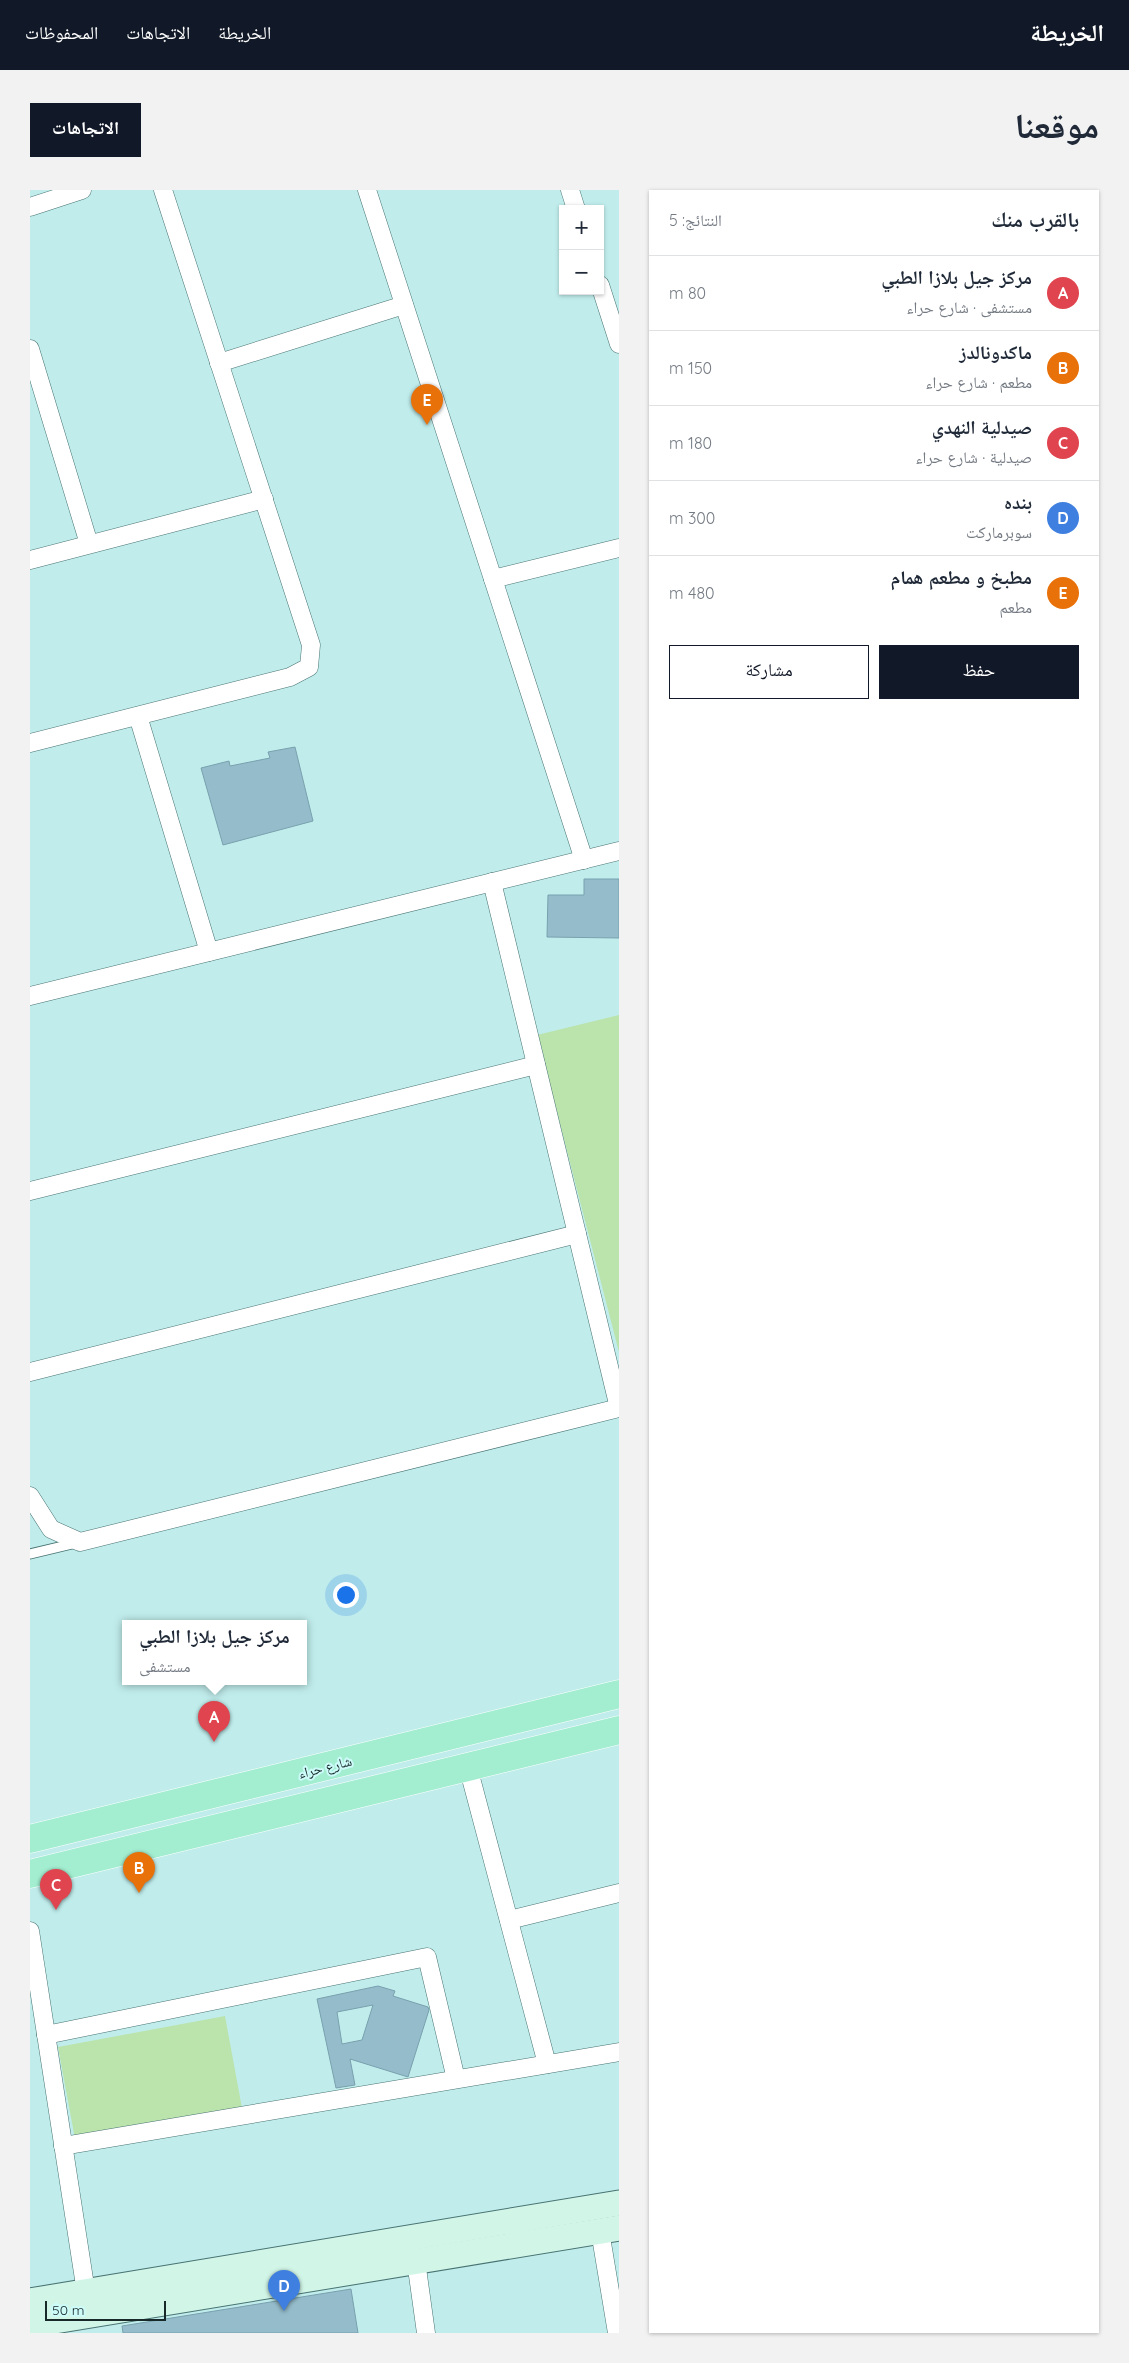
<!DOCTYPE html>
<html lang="ar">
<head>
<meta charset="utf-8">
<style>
	body { margin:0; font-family:Quicksand,"Noto Naskh Arabic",sans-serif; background:#f2f2f3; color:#1f2937; direction:rtl }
	.controls { position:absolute; right:15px; top:15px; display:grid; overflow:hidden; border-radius:0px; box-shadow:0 1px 4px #0004 }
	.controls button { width:45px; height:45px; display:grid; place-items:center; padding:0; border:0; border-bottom:1px solid #e0e1e3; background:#fff; color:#1f2937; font:25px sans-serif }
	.scale { position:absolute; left:15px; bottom:12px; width:121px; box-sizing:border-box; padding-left:5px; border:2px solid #172928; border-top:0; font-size:14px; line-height:18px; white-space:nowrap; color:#172928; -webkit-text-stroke:4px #cdfbf9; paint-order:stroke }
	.you { position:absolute; left:315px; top:1404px; width:18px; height:18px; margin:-12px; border:4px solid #fff; border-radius:50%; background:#1a73e8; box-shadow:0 0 0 8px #1a73e833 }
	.badge { display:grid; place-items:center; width:32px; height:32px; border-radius:50%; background:#111827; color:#fff; font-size:16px; font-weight:700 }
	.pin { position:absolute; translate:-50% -41px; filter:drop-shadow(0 1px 2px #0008) }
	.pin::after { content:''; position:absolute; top:26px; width:18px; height:15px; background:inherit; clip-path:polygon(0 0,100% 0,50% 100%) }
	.popup { position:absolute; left:92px; top:1430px; width:185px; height:65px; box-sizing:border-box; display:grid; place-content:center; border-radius:0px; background:#fff; filter:drop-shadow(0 1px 4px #0005); font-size:16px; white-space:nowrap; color:#747a83 }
	.popup b { font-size:19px; color:#1f2937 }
	.popup::after { content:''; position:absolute; left:50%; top:100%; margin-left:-10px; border:10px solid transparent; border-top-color:#fff }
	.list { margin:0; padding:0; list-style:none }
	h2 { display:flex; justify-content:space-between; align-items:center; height:65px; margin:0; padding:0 20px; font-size:21px }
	h2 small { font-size:16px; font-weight:400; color:#747a83 }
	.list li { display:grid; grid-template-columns:32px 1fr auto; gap:15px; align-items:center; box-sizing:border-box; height:75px; padding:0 20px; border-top:1px solid #e0e1e3 }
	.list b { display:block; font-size:19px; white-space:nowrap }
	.list p { margin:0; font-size:16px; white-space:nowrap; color:#747a83 }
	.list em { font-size:16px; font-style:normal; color:#747a83 }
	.actions { display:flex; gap:10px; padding:15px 20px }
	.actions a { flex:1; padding:11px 0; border:1px solid #111827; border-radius:0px; text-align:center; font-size:18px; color:#111827 }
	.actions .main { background:#111827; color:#fff }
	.map { position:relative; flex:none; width:589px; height:2143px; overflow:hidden; direction:ltr; border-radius:0px }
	header { display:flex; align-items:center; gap:30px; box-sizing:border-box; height:70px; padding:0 25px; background:#111827; color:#fff }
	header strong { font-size:24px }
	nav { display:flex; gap:28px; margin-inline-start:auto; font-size:18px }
	.intro { display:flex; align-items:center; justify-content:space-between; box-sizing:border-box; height:120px; padding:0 30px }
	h1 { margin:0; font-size:35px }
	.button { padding:12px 22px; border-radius:0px; background:#111827; color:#fff; font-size:18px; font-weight:700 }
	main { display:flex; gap:30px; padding:0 30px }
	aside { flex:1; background:#fff; border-radius:0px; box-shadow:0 1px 4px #0004 }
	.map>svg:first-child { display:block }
</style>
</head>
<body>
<header>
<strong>الخريطة</strong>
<nav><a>الخريطة</a><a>الاتجاهات</a><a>المحفوظات</a></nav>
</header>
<div class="intro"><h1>موقعنا</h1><a class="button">الاتجاهات</a></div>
<main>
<aside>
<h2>بالقرب منك<small>النتائج: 5</small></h2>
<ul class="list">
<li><span class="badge" style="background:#e0444e">A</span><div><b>مركز جيل بلازا الطبي</b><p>مستشفى · شارع حراء</p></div><em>80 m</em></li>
<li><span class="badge" style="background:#e8710a">B</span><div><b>ماكدونالدز</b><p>مطعم · شارع حراء</p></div><em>150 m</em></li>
<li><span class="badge" style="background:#e0444e">C</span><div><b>صيدلية النهدي</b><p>صيدلية · شارع حراء</p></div><em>180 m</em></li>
<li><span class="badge" style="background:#3f7fe0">D</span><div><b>بنده</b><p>سوبرماركت</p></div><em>300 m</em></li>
<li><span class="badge" style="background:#e8710a">E</span><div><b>مطبخ و مطعم همام</b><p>مطعم</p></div><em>480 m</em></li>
</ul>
<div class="actions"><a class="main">حفظ</a><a>مشاركة</a></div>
</aside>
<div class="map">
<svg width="589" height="2143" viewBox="0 0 589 2143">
	<rect width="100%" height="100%" fill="#c0edec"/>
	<g fill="#bbe3ac">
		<path d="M589,825V1162L507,845Z"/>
		<path d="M195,1826L212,1918L45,1949L28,1857Z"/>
	</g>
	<g fill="#94bcca" stroke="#79a0ae" fill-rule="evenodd">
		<path d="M265,557L283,631L193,655L171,578L199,571L200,576L240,568L238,562Z"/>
		<path d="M554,689H589V748L517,747L518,705H554Z"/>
		<path d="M348,1796L365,1801L363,1806L398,1817L399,1820L378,1887L320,1869L325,1895L306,1898L287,1809ZM343,1815L332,1850L312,1854L307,1822Z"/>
		<path d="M321,2099L328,2143H93L92,2136Z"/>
	</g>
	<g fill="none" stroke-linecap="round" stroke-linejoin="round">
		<defs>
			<path id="lane" d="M0,1364L46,1353"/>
			<g id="street">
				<path d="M337,0L554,670"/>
				<path d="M540,0L546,19"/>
				<path d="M0,17L52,0"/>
				<path d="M570,95L589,154"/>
				<path d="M0,159L59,354"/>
				<path d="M189,173L374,115"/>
				<path d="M0,370L234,309"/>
				<path d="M463,389L589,358"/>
				<path d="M108,526L179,762"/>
				<path d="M0,553L260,487L279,477L281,455L133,0"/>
				<path d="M462,692L589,1218"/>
				<path d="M0,806L589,661"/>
				<path d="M0,1001L506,875"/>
				<path d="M0,1182L547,1044"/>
				<path d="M0,1306L21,1339L50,1352L589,1218"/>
				<path d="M438,1577L517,1874"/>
				<path d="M479,1730L589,1703"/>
				<path d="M0,1741L56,2102"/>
				<path d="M16,1845L397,1767L426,1889"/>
				<path d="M33,1956L589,1862"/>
				<path d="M570,2041L587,2143"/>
				<path d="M386,2071L396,2143"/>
			</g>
			<g id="secondary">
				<path d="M0,2111L589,2013"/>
				<path d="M0,2135L589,2038"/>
			</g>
			<g id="primary">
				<path d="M0,1649L589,1504"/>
				<path d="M0,1684L589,1540"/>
			</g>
		</defs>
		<use href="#lane" stroke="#497373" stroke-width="11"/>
		<use href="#street" stroke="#497373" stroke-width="19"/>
		<use href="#secondary" stroke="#497373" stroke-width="27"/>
		<use href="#primary" stroke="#fff" stroke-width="29"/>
		<use href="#lane" stroke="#fff" stroke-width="9"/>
		<use href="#street" stroke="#fff" stroke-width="18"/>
		<use href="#secondary" stroke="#d1f6e8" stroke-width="25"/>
		<use href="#primary" stroke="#a3eed1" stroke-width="28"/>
	</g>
	<g text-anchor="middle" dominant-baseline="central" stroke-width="4" stroke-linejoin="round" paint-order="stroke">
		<g font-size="14" fill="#172928" stroke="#cdfbf9">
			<text transform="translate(295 1577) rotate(-14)">شارع حراء</text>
		</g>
	</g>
</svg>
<div class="controls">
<button>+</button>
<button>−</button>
</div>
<div class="scale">50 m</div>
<div class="you"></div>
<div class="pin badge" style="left:184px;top:1552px;background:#e0444e">A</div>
<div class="popup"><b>مركز جيل بلازا الطبي</b>مستشفى</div>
<div class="pin badge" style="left:109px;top:1703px;background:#e8710a">B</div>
<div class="pin badge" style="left:26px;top:1720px;background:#e0444e">C</div>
<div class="pin badge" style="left:254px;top:2121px;background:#3f7fe0">D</div>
<div class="pin badge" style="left:397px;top:235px;background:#e8710a">E</div>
</div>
</main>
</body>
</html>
